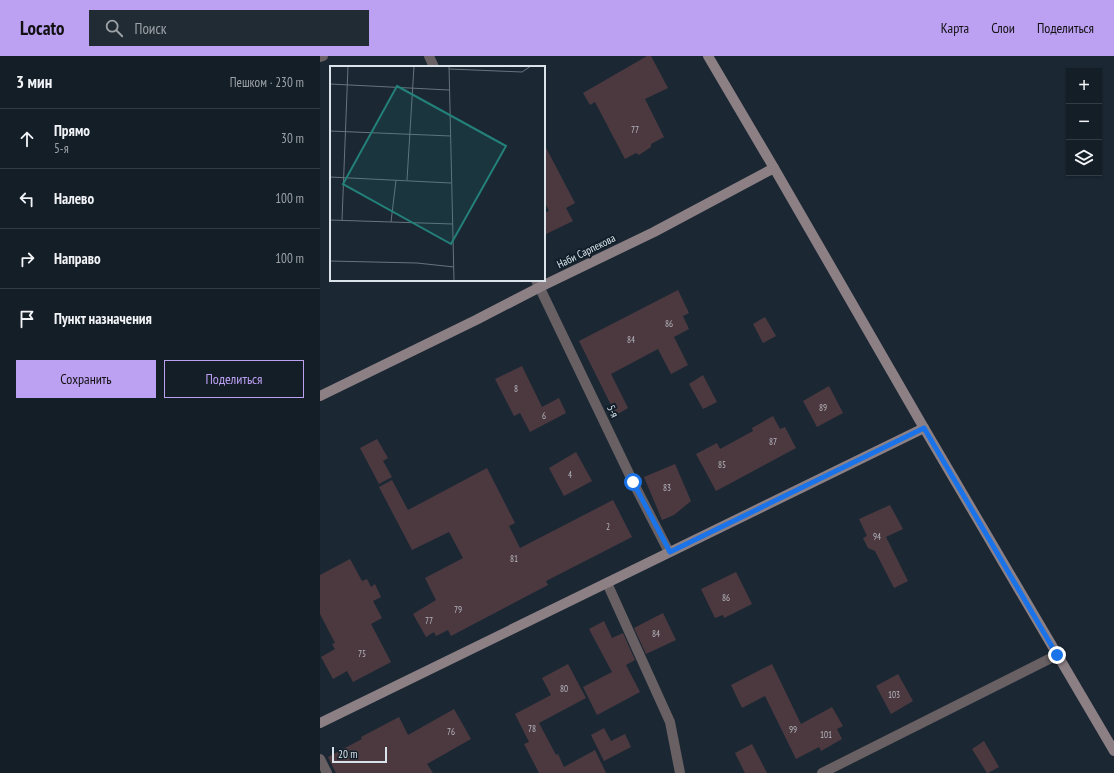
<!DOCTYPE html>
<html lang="ru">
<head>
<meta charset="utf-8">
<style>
	body { margin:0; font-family:"PT Sans Narrow",sans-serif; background:#212b33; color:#f1f3f6 }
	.controls { position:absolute; right:12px; top:12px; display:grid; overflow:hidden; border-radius:0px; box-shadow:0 1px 3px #0004 }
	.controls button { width:36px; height:36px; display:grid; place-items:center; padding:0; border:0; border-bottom:1px solid #333c44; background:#141e27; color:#f1f3f6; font:20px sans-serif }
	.scale { position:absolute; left:12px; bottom:10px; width:55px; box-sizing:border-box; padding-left:4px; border:2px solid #dae3ea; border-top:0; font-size:11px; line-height:14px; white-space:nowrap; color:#dae3ea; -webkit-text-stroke:3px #121f2a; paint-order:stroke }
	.stop { position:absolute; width:12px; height:12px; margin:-9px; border:3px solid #1a73e8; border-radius:50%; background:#fff }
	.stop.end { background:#1a73e8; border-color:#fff; box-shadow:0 1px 4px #0008 }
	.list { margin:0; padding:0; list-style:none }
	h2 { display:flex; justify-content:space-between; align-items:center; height:52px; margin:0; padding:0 16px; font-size:17px }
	h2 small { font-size:13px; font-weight:400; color:#9da2a7 }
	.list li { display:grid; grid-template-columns:26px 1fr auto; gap:12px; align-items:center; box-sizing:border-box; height:60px; padding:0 16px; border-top:1px solid #333c44 }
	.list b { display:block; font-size:15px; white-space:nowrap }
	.list p { margin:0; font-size:13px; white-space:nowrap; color:#9da2a7 }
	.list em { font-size:13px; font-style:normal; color:#9da2a7 }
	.actions { display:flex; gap:8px; padding:12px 16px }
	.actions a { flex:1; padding:9px 0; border:1px solid #bca0f2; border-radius:0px; text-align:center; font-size:14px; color:#bca0f2 }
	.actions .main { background:#bca0f2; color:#111 }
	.icon { flex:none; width:22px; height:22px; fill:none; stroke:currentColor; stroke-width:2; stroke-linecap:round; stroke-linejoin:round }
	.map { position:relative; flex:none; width:794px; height:717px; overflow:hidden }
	header { display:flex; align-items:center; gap:24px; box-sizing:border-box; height:56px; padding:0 20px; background:#bca0f2; color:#111 }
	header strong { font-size:19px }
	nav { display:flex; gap:22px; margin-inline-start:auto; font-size:14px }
	.search { width:280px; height:36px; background:#212b33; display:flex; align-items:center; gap:10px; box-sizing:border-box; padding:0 14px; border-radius:0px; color:#9da2a7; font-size:15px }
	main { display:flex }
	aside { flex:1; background:#141e27 }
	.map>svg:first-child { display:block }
</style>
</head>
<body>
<header>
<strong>Locato</strong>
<div class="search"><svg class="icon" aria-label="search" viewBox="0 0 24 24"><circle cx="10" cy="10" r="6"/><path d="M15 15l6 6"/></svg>Поиск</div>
<nav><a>Карта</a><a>Слои</a><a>Поделиться</a></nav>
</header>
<main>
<aside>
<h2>3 мин<small>Пешком · 230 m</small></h2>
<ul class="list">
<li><svg class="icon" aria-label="ahead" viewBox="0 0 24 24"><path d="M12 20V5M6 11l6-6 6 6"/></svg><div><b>Прямо</b><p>5-я</p></div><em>30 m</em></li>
<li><svg class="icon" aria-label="left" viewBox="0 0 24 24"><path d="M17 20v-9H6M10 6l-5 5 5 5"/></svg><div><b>Налево</b></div><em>100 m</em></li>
<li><svg class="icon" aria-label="right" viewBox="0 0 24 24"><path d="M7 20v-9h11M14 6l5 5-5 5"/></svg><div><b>Направо</b></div><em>100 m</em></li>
<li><svg class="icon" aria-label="arrive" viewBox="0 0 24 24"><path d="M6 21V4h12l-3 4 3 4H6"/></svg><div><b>Пункт назначения</b></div></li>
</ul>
<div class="actions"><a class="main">Сохранить</a><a>Поделиться</a></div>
</aside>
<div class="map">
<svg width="794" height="717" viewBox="0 0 794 717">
	<rect width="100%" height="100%" fill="#1b2834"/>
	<g fill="#4c393f">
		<path d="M327,0H331L348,32L325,43L344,81L331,88V91L319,99L316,97L305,103L275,46L270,49L263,37Z"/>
		<path d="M224,88L255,147L246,152L253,165L224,179V157L229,155L224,145Z"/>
		<path d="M358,234L369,257L363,260L369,273L354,281L368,309L351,318L338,293L291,318L308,352L296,359L259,285Z"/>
		<path d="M445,261L456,280L443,287L433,268Z"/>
		<path d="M202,310L222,351L239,342L246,357L210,376L200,357L194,360L175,323Z"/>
		<path d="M383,319L397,346L383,353L369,328Z"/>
		<path d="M509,330L523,357L497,371L483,345Z"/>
		<path d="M453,360L460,373L465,371L476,392L396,435L376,398L397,387L400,393L433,375L432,372Z"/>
		<path d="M57,383L68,402L63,405L72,421L59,428L40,392Z"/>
		<path d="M256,396L272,425L244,440L229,412Z"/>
		<path d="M355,408L371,445L354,459L342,464L324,421Z"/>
		<path d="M167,412L195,467L189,470L200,492L293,444L312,481L226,525L228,529L131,580L128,574L116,580L114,576L106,581L93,558L116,544L105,522L143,502L129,476L92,494L59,431L72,424L88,454Z"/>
		<path d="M570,449L583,473L566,481L588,525L574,532L555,495L548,492L543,482L547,480L539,463Z"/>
		<path d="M30,503L42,525L47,523L51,531L55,528L61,541L53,545L62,562L51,568L71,606L33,626L27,615L13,623L1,601L15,593L12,588L15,587L0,558V519Z"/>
		<path d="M416,516L432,548L404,562L403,559L395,562L381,533Z"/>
		<path d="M343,557L356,584L326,598L314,572Z"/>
		<path d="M284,565L292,582L303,577L315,604L306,609L320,636L277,659L263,631L292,616L269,573Z"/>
		<path d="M248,608L266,642L219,667L236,699L238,698L244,711L275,694L286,717H219L204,688L209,686L195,658L231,639L222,622Z"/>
		<path d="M452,608L481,668L512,651L523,670L517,673L522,683L501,695L499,691L476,703L445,640L422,652L411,629Z"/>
		<path d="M578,618L593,645L571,658L556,630Z"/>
		<path d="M134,653L151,683L107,708L113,717H16L8,701L42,683L41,681L79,661L88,679Z"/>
		<path d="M284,672L291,685L305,678L311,691L284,705L271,679Z"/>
		<path d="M664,685L679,711L668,717H667L652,693Z"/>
		<path d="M432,688L447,717H425L415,697Z"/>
	</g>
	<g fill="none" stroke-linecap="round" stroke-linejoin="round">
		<g stroke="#686063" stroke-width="10">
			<path d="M109,0L114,11"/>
			<path d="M0,1L3,0"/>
			<path d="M216,224L313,426L349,496"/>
			<path d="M287,527L350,666L360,717"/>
			<path d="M0,703L7,717"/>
			<path d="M502,717L737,599"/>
		</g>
		<g stroke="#8d8085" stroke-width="10">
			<path d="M388,0L454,112L604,372L794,695"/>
			<path d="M0,340L156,264L220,231L334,176L454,112"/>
			<path d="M0,667L604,372"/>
		</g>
	</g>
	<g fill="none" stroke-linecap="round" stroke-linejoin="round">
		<path stroke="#1a73e8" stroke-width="5" d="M313,426L350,496L604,372L737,599"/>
	</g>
	<g text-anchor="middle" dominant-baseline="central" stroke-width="4" stroke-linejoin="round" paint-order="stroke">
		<g font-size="9" fill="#b6b8bf">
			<text x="315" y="73">77</text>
			<text x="349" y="267">86</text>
			<text x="311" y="283">84</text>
			<text x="196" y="332">8</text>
			<text x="503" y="351">89</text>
			<text x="224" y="359">6</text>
			<text x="453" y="385">87</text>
			<text x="402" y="408">85</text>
			<text x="250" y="418">4</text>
			<text x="347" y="431">83</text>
			<text x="288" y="470">2</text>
			<text x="557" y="480">94</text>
			<text x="194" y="502">81</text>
			<text x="406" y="541">86</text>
			<text x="138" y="553">79</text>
			<text x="109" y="564">77</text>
			<text x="336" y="577">84</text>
			<text x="42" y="597">75</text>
			<text x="244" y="632">80</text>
			<text x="574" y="638">103</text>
			<text x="212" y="672">78</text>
			<text x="473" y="673">99</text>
			<text x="131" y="675">76</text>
			<text x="506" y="678">101</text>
		</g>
		<g font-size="11" fill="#dae3ea" stroke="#121f2a">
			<text transform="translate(266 195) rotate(-26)">Наби Сарпекова</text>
			<text transform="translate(293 355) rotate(64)">5-я</text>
		</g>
	</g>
	<g transform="translate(10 10)">
		<rect width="215" height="215" fill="#1b2834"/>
		<path fill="none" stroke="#67737d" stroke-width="1" d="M119,0L124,215M119,3L192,6L201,0M0,18L119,24M0,65L121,70M0,111L121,117M77,114L84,0M0,154L123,158M12,154L18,0M61,156L66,114M0,195L87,197L124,201"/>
		<path fill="#23817a" fill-opacity="0.15" stroke="#23817a" stroke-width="2" d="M67,20L176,80L121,178L13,118Z"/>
		<rect width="215" height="215" fill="none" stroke="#dae3ea" stroke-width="2"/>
	</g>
</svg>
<div class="controls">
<button>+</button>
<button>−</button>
<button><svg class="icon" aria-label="layers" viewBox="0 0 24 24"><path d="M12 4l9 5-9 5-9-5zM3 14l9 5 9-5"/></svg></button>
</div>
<div class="scale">20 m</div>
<div class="stop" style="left:313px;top:426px"></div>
<div class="stop end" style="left:737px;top:599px"></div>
</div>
</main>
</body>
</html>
